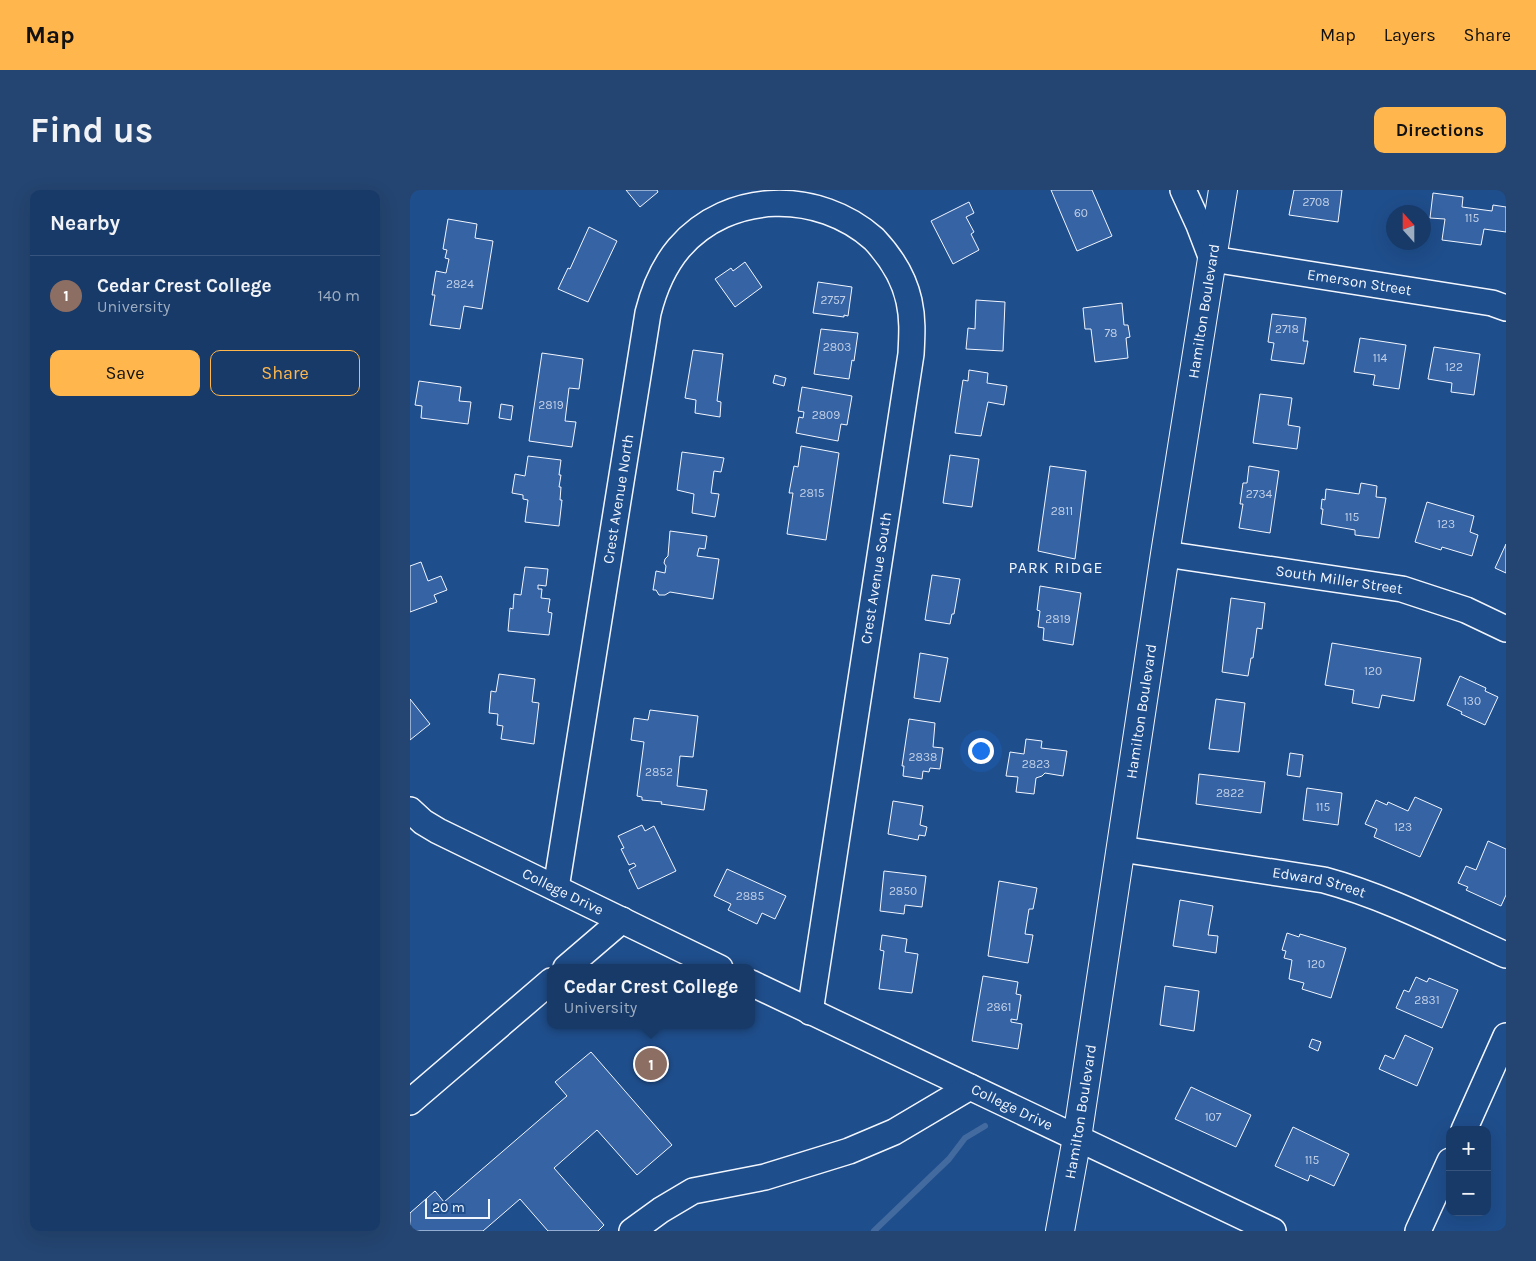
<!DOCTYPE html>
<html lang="en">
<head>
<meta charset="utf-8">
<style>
	body { margin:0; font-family:Karla,sans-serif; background:#244571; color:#f1f3f6 }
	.controls { position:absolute; right:15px; bottom:15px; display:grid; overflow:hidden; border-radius:10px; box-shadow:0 5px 20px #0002 }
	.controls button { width:45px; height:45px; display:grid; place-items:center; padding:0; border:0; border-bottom:1px solid #36547d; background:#173a69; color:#f1f3f6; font:25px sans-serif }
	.compass { position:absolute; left:976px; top:15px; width:45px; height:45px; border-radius:50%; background:#173a69; box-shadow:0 5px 20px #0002; rotate:339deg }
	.scale { position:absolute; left:15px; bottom:12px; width:65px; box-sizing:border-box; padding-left:5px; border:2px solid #f2f6ff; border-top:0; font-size:14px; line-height:18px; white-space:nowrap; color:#f2f6ff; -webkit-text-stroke:4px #1f4e8c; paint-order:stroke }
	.you { position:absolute; left:570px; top:560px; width:18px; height:18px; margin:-12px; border:4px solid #fff; border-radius:50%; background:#1a73e8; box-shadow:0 0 0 8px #1a73e833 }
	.badge { display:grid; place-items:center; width:32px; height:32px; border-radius:50%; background:#ffb74d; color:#fff; font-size:16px; font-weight:700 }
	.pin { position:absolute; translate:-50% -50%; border:2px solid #fff; box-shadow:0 1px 5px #0006 }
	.popup { position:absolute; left:137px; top:774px; width:208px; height:65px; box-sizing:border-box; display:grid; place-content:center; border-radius:10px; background:#173a69; filter:drop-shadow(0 1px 4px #0005); font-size:16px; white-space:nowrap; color:#9eadc0 }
	.popup b { font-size:19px; color:#f1f3f6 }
	.popup::after { content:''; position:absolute; left:50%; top:100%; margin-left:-10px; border:10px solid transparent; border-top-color:#173a69 }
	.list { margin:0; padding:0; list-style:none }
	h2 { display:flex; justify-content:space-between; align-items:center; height:65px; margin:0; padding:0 20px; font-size:21px }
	h2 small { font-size:16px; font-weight:400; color:#9eadc0 }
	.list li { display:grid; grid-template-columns:32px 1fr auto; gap:15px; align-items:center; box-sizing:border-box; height:80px; padding:0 20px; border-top:1px solid #36547d }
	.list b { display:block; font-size:19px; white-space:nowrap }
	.list p { margin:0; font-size:16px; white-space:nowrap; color:#9eadc0 }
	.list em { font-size:16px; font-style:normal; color:#9eadc0 }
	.actions { display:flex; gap:10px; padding:15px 20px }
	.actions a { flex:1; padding:11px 0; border:1px solid #ffb74d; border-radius:10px; text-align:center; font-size:18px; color:#ffb74d }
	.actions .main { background:#ffb74d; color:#111 }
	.map { position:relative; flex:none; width:1096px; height:1041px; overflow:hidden; border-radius:10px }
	header { display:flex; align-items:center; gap:30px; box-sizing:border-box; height:70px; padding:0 25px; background:#ffb74d; color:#111 }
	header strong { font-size:24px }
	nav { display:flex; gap:28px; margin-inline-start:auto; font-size:18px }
	.intro { display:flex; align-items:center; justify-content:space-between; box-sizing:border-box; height:120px; padding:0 30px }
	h1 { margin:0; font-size:35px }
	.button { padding:12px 22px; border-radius:10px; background:#ffb74d; color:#111; font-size:18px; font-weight:700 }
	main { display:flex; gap:30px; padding:0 30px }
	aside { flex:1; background:#173a69; border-radius:10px; box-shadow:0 5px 20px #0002 }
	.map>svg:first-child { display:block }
</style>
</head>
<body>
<header>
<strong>Map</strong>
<nav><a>Map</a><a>Layers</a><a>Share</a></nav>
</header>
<div class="intro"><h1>Find us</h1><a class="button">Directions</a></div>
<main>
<aside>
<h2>Nearby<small></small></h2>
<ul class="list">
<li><span class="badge" style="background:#8d6e63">1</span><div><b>Cedar Crest College</b><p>University</p></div><em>140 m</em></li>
</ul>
<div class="actions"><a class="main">Save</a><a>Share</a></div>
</aside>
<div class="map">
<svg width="1096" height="1041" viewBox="0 0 1096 1041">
	<rect width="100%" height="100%" fill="#1f4e8c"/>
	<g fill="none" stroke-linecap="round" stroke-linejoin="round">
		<path stroke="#446ba0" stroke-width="6" d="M464,1041L539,969L555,948L575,936"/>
	</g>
	<g fill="#3563a3" stroke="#f2f6ff">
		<path d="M216,0H247L248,2L230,17Z"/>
		<path d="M641,0H682L702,46L667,61Z"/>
		<path d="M884,0H932L928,32L879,25Z"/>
		<path d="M1023,3L1053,7L1052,17L1082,21L1083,15L1096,17V42L1074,39L1071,55L1032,50L1035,29L1020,28Z"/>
		<path d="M559,12L564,23L556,27L564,42L561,44L569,60L543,74L521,31Z"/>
		<path d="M38,29L67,34L65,48L83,51L72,119L54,116L50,139L20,135L25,105H22L26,81L36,83L39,69L35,68L37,60L33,59Z"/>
		<path d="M179,37L207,51L178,112L148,99L158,78L160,79Z"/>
		<path d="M335,72L352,97L325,117L305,89L321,78L323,81Z"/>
		<path d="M408,92L442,97L438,126L434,125V127L403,123Z"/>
		<path d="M566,110L595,112L593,161L556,159L558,138L565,139Z"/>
		<path d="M712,113L714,135H718L720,147L716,148L718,168L685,172L681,139H675L673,118Z"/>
		<path d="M862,124L896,128L893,151H898L894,174L861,170L864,153L858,152Z"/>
		<path d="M411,139L448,143L444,171L442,170L439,189L404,184Z"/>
		<path d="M950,148L996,155L989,199L963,195L965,185L944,182Z"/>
		<path d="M1024,157L1070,164L1064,205L1041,202L1042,193L1018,189Z"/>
		<path d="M283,160L313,164L307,211L311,212L310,227L285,223L286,210L275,208Z"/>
		<path d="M132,163L173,169L169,199L159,198L155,231L166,232L162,257L119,251Z"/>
		<path d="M559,180L578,183L577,193L597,196L594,215L578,212L571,246L545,243L553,190L558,191Z"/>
		<path d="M365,185L376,188L374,196L363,193Z"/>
		<path d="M9,191L51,197L49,211L61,212L58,234L11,228L12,216L5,215Z"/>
		<path d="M392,197L442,206L437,235L431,234L428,251L386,243L389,227L393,228L394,222L388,221Z"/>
		<path d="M850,204L882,208L878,235L890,237L887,259L843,253Z"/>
		<path d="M91,214L103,216L101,230L89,228Z"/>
		<path d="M391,256L429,263L416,350L377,344L383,303H379L384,276L388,277Z"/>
		<path d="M272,262L314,268L311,282L304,281L301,303L309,304L305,327L282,323L284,304L267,300Z"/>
		<path d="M540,265L569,269L562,317L533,313Z"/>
		<path d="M118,266L151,270L149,285H151L149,297H151L150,310H152L149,336L115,332L118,310L113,309V305L102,303L105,284L115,286Z"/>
		<path d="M640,276L676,281L665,369L628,361Z"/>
		<path d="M839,276L869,281L860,343L829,338L833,314H830L833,293H837Z"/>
		<path d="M951,293L967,296L966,307L976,308L969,348L945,345V340L911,334L913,319H911L912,309L915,310L916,299L949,304Z"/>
		<path d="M1017,312L1064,326L1060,342L1068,345L1062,366L1032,357L1031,360L1005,352Z"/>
		<path d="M260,341L297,346L295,359L289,358L287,366L309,369L303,409L260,402L255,405H249L246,400H243L246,381L255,383L256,376L254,373L255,369L258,366Z"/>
		<path d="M1096,354V383L1085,378Z"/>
		<path d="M11,372L18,391L31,386L37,400L24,405L27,412L0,422V376Z"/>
		<path d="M115,377L138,379L136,396L128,395V399H132L131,408L140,409L138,422L142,423L139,445L98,441L100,418L103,419L104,404L111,405Z"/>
		<path d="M522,385L550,389L544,424H542L540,434L515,430Z"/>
		<path d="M630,396L671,403L663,455L633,450L634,438L628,437L630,421L627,420Z"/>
		<path d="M821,408L855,413L852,439L847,438L843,468H841L838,486L812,482Z"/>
		<path d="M922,453L1011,468L1004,511L972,505L969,518L942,513L944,500L915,495Z"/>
		<path d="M510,463L538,468L530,512L504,508Z"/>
		<path d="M89,484L125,489L122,512L129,513L124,554L91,549L93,536L87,535L88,524L79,523L81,501L86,502Z"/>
		<path d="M1050,486L1076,498L1075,501L1088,507L1075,535L1051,524L1052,522L1037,515Z"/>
		<path d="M0,509L20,534L0,550Z"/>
		<path d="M806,509L835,513L829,562L799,559Z"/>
		<path d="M240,520L288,526L283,567L270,566L267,596L297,600L294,620L251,614L252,612L232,610V607L227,606L234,552L221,550L224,528L238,530Z"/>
		<path d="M499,529L525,533L523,557L533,558L530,579L520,578L519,582L513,581L512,589L493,586L494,576H492Z"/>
		<path d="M616,549L632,551L631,558L657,561L653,586L635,583L632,586L626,588L624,604L606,602L608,587L596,586L600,562L614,564Z"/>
		<path d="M880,563L893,565L890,587L877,585Z"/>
		<path d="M789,584L855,592L851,623L786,614Z"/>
		<path d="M897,598L932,603L928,635L893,630Z"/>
		<path d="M1005,607L1032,619L1010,667L964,647L967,639L955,634L966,610L977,615L978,612L998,621Z"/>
		<path d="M483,611L513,616L510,635L517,637L515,646L509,645L508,650L478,644Z"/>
		<path d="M232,635L235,641L244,636L266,681L228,699L219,680L226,676L224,673L219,675L211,659L214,658L208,646Z"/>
		<path d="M1078,651L1096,659V705L1091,716L1056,700L1058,697L1048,693L1056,676L1066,680Z"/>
		<path d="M317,679L376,706L365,729L352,723L347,734L318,720L321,714L304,706Z"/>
		<path d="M474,681L516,686L512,717L495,715L494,724L470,721Z"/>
		<path d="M589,691L627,698L623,719H619L615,744L623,745L618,773L578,766Z"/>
		<path d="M770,710L803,716L798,745L808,746L806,763L763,756Z"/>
		<path d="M877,743L889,747L890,744L936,758L921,808L892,799L894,793L879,789L882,770L874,768L876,761L872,760Z"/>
		<path d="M472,745L497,749L495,762L508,764L502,803L469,799L474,761L470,760Z"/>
		<path d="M573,786L608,792L606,804L611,805L607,830L601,829V832L612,834L608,859L562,851Z"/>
		<path d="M1006,787L1017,792L1019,788L1048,800L1032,838L986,818L994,800L999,802Z"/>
		<path d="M755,796L789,801L784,841L750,835Z"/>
		<path d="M995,845L1023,858L1007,896L969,879L975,865L984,869Z"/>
		<path d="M902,849L911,852L908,861L899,857Z"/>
		<path d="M181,862L262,955L227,985L187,940L144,978L194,1035L188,1041H138L110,1009L73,1041H0V1023L25,1001L34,1012L157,906L145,892Z"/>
		<path d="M781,897L841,925L826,957L765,929Z"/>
		<path d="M883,937L939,964L924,996L900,985L898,991L865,976Z"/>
	</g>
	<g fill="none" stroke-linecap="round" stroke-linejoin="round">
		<defs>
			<g id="minor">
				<path id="s1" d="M773,0L789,35L802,69L1082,113L1096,118"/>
				<path id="s2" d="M755,364L992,399L1056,420L1096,439"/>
				<path id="s3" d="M0,620L13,632L28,641L310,778"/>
				<path id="s4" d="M711,659L914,690C977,707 1036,738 1096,765"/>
				<path id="s5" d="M146,698L238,123C244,99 253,77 269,58C319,0 409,0 464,49C480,66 494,88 499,111C503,129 502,145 501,164L400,822"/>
				<path d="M156,778L212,730"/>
				<path id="s6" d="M341,793L863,1041"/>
				<path d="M0,912L141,791"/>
				<path d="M1054,940L1096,846"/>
				<path d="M222,1041L251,1020L283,1001L355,987L439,961L484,942L560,897"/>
				<path d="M1008,1041L1040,971"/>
			</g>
			<g id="major">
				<path id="s7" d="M650,1041L667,948L755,364L813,0"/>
			</g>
		</defs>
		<use href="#minor" stroke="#f2f6ff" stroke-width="28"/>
		<use href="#major" stroke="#f2f6ff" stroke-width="30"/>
		<use href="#minor" stroke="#1f4e8c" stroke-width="25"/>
		<use href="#major" stroke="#1f4e8c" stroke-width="28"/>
	</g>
	<g text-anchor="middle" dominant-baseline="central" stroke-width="4" stroke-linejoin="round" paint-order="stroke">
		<g font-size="12" fill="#c3d1e8">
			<text x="906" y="12">2708</text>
			<text x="671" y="23">60</text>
			<text x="1062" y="28">115</text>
			<text x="50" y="94">2824</text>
			<text x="423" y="110">2757</text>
			<text x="877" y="139">2718</text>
			<text x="701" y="143">78</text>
			<text x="427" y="157">2803</text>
			<text x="970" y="168">114</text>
			<text x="1044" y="177">122</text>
			<text x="141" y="215">2819</text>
			<text x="416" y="225">2809</text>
			<text x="402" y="303">2815</text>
			<text x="849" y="304">2734</text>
			<text x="652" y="321">2811</text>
			<text x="942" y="327">115</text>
			<text x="1036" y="334">123</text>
			<text x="648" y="429">2819</text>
			<text x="963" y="481">120</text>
			<text x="1062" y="511">130</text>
			<text x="513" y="567">2838</text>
			<text x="626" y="574">2823</text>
			<text x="249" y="582">2852</text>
			<text x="820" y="603">2822</text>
			<text x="913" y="617">115</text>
			<text x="993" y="637">123</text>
			<text x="493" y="701">2850</text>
			<text x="340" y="706">2885</text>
			<text x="906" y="774">120</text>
			<text x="1017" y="810">2831</text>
			<text x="589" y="817">2861</text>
			<text x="803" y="927">107</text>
			<text x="902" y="970">115</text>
		</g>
		<g font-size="15" fill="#f2f6ff" stroke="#1f4e8c">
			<text stroke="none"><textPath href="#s1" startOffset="224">Emerson Street</textPath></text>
			<text stroke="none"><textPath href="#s7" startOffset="931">Hamilton Boulevard</textPath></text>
			<text stroke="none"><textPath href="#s5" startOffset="394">Crest Avenue North</textPath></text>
			<text transform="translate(466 388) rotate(-81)">Crest Avenue South</text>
			<text stroke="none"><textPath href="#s2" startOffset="176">South Miller Street</textPath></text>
			<text stroke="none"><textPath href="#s7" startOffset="526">Hamilton Boulevard</textPath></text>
			<text stroke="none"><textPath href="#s4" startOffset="201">Edward Street</textPath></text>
			<text stroke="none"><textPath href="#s3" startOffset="174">College Drive</textPath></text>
			<text stroke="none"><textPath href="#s6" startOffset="289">College Drive</textPath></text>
			<text stroke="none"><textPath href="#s7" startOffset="121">Hamilton Boulevard</textPath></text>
		</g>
		<g font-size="16" letter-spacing="1" fill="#f2f6ff" stroke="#1f4e8c">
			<text x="646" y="377">PARK RIDGE</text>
		</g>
	</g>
</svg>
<div class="controls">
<button>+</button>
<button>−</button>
</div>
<svg class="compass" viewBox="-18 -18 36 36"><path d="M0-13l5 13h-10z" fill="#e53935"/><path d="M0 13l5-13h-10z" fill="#9eadc0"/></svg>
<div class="scale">20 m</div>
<div class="you"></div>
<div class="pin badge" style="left:241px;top:874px;background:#8d6e63">1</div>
<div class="popup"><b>Cedar Crest College</b>University</div>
</div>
</main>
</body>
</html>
